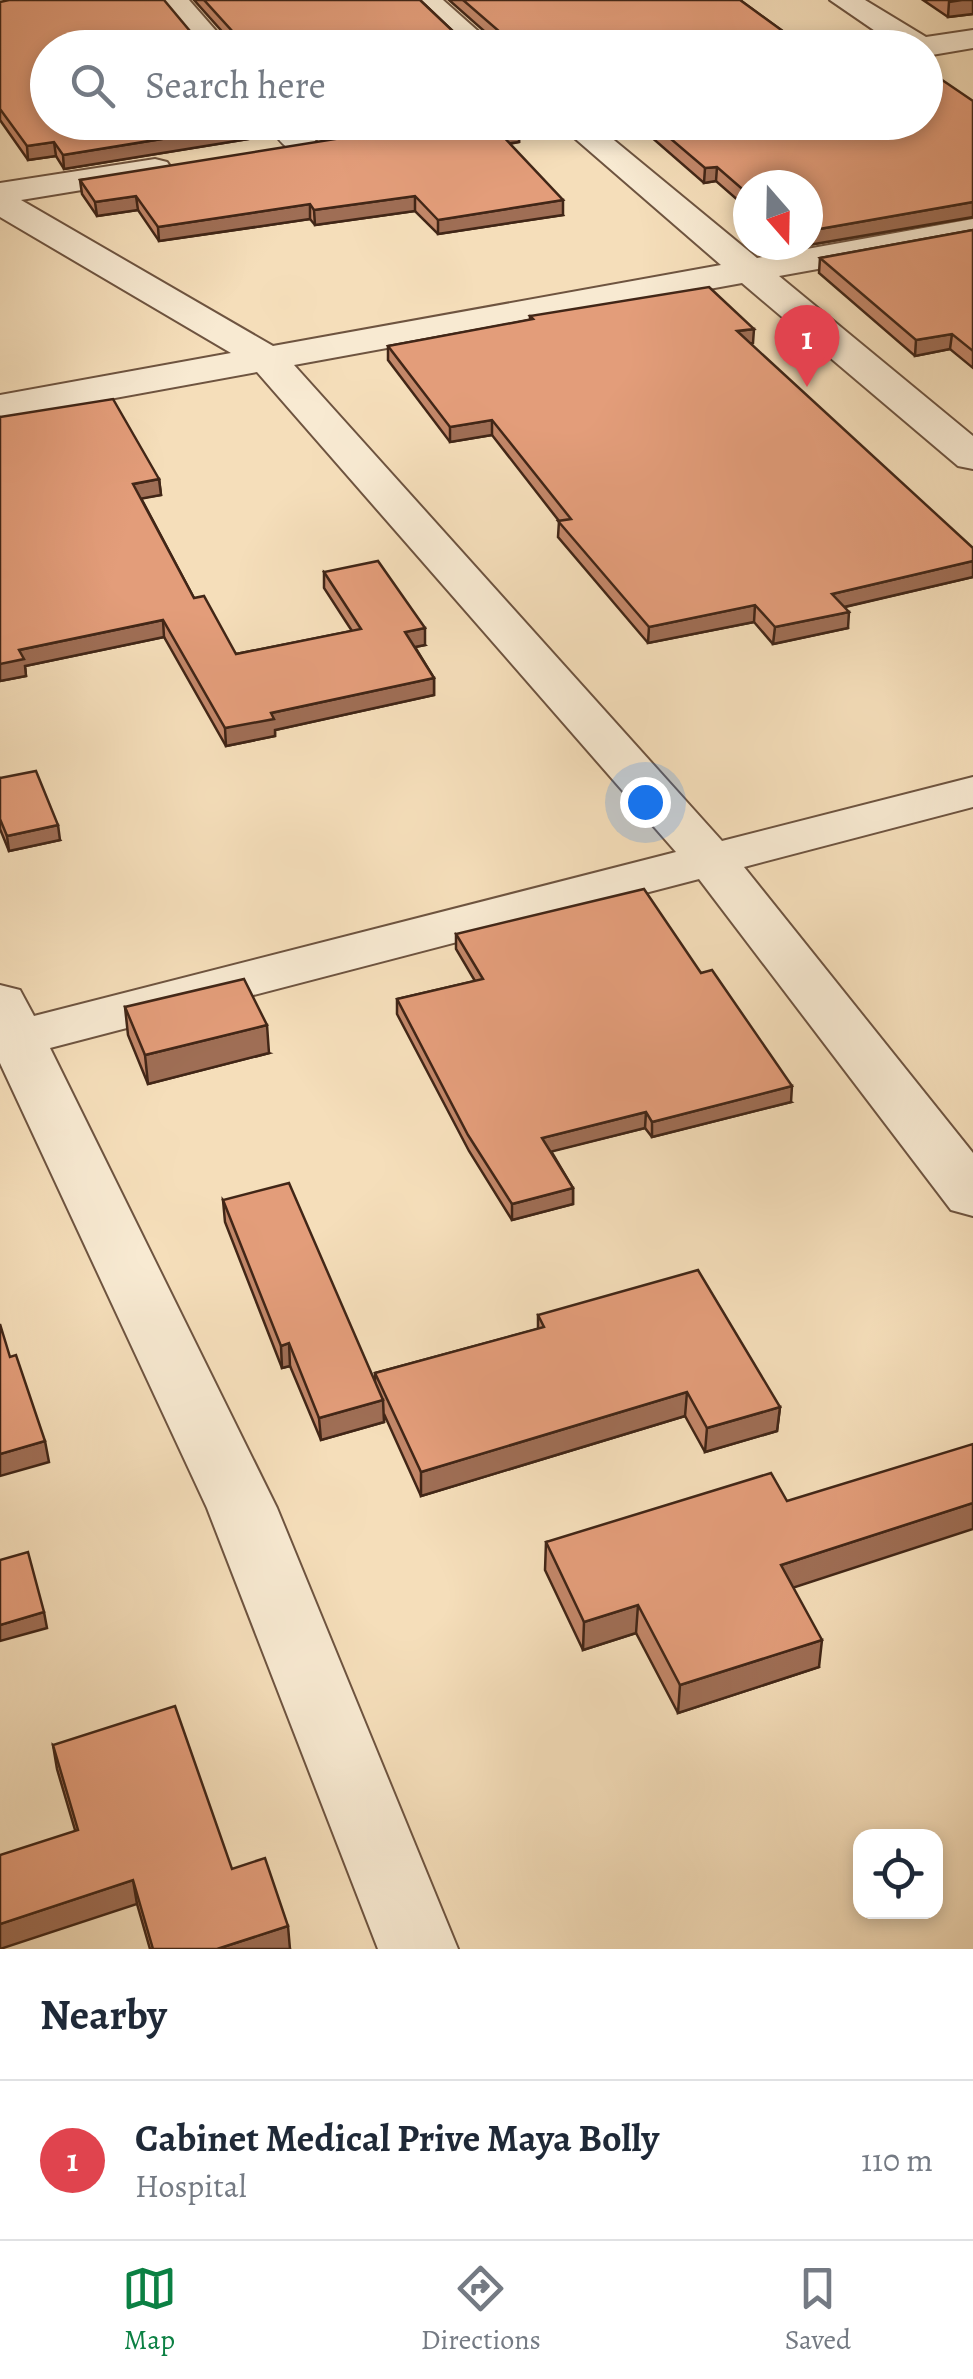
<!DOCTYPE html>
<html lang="en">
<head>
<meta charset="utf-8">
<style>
	body { margin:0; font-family:Alegreya,serif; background:#f6f6f7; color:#1f2937 }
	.controls { position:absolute; right:30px; bottom:30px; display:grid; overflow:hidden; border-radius:20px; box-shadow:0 5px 15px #0003 }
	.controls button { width:90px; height:90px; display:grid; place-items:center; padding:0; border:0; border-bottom:2px solid #e0e1e3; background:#fff; color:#1f2937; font:50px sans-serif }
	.compass { position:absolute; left:733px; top:170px; width:90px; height:90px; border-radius:50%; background:#fff; box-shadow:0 5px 15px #0003; rotate:160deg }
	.you { position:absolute; left:645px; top:802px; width:35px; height:35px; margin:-25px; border:8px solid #fff; border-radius:50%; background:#1a73e8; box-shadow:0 0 0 15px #1a73e833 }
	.badge { display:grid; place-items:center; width:65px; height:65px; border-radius:50%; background:#0b8043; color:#fff; font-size:32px; font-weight:700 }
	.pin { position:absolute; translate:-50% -82px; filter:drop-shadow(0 2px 5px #0008) }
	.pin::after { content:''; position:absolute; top:52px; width:35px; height:30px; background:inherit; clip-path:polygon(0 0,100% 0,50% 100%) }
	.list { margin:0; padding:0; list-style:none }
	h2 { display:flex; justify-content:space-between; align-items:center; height:130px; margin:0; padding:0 40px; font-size:42px }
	h2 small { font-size:32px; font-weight:400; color:#747a83 }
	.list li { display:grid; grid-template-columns:65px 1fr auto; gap:30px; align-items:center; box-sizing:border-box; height:160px; padding:0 40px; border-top:2px solid #e0e1e3 }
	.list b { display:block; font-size:38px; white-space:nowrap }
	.list p { margin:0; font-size:32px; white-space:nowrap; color:#747a83 }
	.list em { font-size:32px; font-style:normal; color:#747a83 }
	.icon { flex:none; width:55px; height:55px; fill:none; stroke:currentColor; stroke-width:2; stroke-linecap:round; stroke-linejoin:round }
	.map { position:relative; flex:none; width:973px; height:1949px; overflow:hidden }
	.search { position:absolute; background:#fff; box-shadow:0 5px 15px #0003; left:30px; right:30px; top:30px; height:110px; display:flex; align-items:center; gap:25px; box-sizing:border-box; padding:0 35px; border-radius:55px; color:#747a83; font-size:38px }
	.sheet { height:290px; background:#fff }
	nav { display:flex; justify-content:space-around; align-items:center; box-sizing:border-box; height:140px; border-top:2px solid #e0e1e3; background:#fff; font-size:28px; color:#747a83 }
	nav a { display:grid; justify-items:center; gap:5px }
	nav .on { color:#0b8043 }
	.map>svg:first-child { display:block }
</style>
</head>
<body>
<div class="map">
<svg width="973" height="1949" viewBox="0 0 973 1949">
	<rect width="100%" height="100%" fill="#f5deba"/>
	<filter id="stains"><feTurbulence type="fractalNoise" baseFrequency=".002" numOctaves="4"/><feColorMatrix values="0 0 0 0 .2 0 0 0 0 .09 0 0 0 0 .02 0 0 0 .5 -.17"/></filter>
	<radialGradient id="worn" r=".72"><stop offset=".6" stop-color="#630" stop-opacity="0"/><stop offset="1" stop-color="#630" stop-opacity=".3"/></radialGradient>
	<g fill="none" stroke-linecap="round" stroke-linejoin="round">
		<defs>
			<g id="minor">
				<path d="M158,0H189L231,48H199Z"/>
				<path d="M410,0H443L497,48H463Z"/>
				<path d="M830,0H865L926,37L973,30V48L926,56V48H900Z"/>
				<path d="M266,122H300L319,145L314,152C290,158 279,141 266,122Z"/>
				<path d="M556,122H592L757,258L973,219V241L779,276L973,436V469L958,466L742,283L294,365L722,841L973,777V807L744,867L973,1153V1216L951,1210L699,879L50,1048L277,1508L458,1949H378L207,1508L0,1063V985L20,990L34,1016L676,852L257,372L0,419V395L231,353L0,217V183L155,159L167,162L172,169L167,176L21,200L273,346L721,265Z"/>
			</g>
		</defs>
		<use href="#minor" stroke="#6e5440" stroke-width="4"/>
		<use href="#minor" fill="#f8ead2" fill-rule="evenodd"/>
	</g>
	<g fill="#c38769" stroke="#412617" stroke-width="2.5">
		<path d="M194,0H420L460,38L491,37L449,0H740L806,48H48L353,122L64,169L56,156L28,160L0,120V2L195,37H227Z"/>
		<path d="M923,0H973V14L948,17Z"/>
		<path d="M973,101V217L791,248L788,245H808L748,185V209L716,181L704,183L634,122H926Z"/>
		<path d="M556,127L519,133V142L509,144L563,215L438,234L415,211L315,225L310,219L159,241L138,210L97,216L82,194L80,180Z"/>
		<path d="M973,230V368L950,349L915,356L819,273L820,258Z"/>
		<path d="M530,316L753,343L750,344L973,577L845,607L848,628L773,644L754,622L648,643L558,537L559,521L492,435L450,442L388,360V346L530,320Z"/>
		<path d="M0,417L159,479L161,495L141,498L194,598L236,654L352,631L324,588V572L425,645L415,647L434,678V695L275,730V736L226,746L164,637L25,666L26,676L0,681Z"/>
		<path d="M0,778L60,840L9,851L0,829Z"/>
		<path d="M456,934L791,1102L652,1137L645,1128L551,1151L573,1188V1204L512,1220L469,1151L397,1014V999L475,981L456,949Z"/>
		<path d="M125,1007L269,1053L148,1084L128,1035Z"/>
		<path d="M223,1200L375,1382V1373L538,1329V1315L780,1407L777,1431L705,1452L685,1416L421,1496L384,1414V1422L321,1440L290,1366L282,1368L225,1222Z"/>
		<path d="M787,1501L908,1549L793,1587L819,1667L678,1713L636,1633L583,1650L545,1570L546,1542Z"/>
		<path d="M53,1745L232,1869L290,1949H150L137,1904L75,1830L57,1769Z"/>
	</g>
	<g fill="#9f6e55" stroke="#412617" stroke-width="2.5">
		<path d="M962,0H973V14L948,17L949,2Z"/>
		<path d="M266,122H353L64,169L63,155Z"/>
		<path d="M510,122H556V127L519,133V142L498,145V131Z"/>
		<path d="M54,142L56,156L28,160L27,146Z"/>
		<path d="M717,167L716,181L704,183L705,168Z"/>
		<path d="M136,196L138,210L97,216L95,202Z"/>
		<path d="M415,196V211L315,225L314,210Z"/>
		<path d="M563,200V215L438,234V220Z"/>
		<path d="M973,202V217L791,248L792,245H808V231Z"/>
		<path d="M310,204V219L159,241L158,227Z"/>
		<path d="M754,329L753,343L736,346L737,331Z"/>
		<path d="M952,334L950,349L915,356L916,340Z"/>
		<path d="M492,420V435L450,442V427Z"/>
		<path d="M159,479L161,495L134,500L133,484Z"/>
		<path d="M973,561V577L831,610L832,594Z"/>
		<path d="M755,605L754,622L648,643L649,627Z"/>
		<path d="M849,612L848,628L773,644L775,627Z"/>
		<path d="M163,620L164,637L25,666L26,676L0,681V664L19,650Z"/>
		<path d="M425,628V645L405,649V632Z"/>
		<path d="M434,678V695L275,730V736L226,746L225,728L271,713Z"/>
		<path d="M58,825L60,840L9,851L7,836Z"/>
		<path d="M267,1025L269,1053L148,1084L145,1055Z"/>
		<path d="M792,1086L791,1102L652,1137V1122Z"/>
		<path d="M646,1112L645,1128L542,1154V1138Z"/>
		<path d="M573,1188V1204L512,1220V1204Z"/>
		<path d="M289,1343L290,1366L282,1368L281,1346Z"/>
		<path d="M687,1392L685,1416L421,1496V1472Z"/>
		<path d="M383,1400L384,1422L321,1440L319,1418Z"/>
		<path d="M780,1407L777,1431L705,1452L707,1428Z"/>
		<path d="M45,1441L49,1462L0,1476V1454Z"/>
		<path d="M973,1503V1529L777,1593L781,1565Z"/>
		<path d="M638,1605L636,1633L583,1650L584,1622Z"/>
		<path d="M44,1612L47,1628L0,1641V1625Z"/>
		<path d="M822,1640L819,1667L678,1713L680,1685Z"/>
		<path d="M133,1880L137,1904L0,1949V1924Z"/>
		<path d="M288,1926L290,1949H217Z"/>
	</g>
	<g fill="#e39d7a" stroke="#412617" stroke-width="2.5">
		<path d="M9,0H164L195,37L233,38V32L204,0H420L460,38L500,37V32L463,0H740L806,48H48V122H266L63,155L54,142L27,146L0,109V2Z"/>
		<path d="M926,69L973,101V202L808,231V185H748V194L717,167L705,168L651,122H926Z"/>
		<path d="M441,122H512L519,128L498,131L563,200L438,220L415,196L314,210L310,204L158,227L136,196L95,202L80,180Z"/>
		<path d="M973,230V351L952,334L916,340L820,258Z"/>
		<path d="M709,287L754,329L737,331L973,548V561L832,594L849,612L775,627L755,605L649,627L558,521L571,519L492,420L450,427L388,346L533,319L530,316Z"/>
		<path d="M113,399L159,479L133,484L194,598L204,596L236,654L361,629L324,572L378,561L425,628L405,632L434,678L271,713L274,719L225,728L163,620L19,650L24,659L0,664V417Z"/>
		<path d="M36,771L58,825L7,836L0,819V778Z"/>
		<path d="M644,889L701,973L712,970L792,1086L652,1122L646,1112L542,1138L573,1188L512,1204L468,1135L397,999L483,979L456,934Z"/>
		<path d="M244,979L267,1025L145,1055L125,1007Z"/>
		<path d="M289,1183L383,1400L319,1418L289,1343L281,1346L223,1200Z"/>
		<path d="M698,1270L780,1407L707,1428L687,1392L421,1472L375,1373L544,1327L538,1315Z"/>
		<path d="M0,1324L10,1357L16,1355L45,1441L0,1454Z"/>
		<path d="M973,1444V1503L781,1565L822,1640L680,1685L638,1605L584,1622L546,1542L771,1473L787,1501Z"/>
		<path d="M28,1552L44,1612L0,1625V1560Z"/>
		<path d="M175,1706L232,1869L265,1858L288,1926L217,1949H153L133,1880L0,1924V1855L78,1830L53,1745Z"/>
	</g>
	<rect width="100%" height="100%" filter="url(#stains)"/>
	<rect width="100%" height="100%" fill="url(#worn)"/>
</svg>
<div class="controls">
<button><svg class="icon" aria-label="locate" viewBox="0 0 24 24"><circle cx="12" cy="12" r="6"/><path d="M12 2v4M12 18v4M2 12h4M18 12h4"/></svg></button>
</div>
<svg class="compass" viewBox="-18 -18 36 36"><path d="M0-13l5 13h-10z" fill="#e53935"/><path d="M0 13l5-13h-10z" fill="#747a83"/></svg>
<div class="you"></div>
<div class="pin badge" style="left:807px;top:387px;background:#e0444e">1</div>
<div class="search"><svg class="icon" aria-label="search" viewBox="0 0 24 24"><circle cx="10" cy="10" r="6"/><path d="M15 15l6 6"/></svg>Search here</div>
</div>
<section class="sheet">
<h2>Nearby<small></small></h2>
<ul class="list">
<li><span class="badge" style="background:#e0444e">1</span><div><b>Cabinet Medical Prive Maya Bolly</b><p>Hospital</p></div><em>110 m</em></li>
</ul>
</section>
<nav>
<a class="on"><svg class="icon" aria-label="map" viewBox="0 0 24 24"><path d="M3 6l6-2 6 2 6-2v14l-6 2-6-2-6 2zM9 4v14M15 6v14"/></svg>Map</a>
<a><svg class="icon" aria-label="directions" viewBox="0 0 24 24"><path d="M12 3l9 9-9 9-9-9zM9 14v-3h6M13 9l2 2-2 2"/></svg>Directions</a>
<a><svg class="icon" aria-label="saved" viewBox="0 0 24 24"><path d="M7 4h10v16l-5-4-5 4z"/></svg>Saved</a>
</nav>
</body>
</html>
